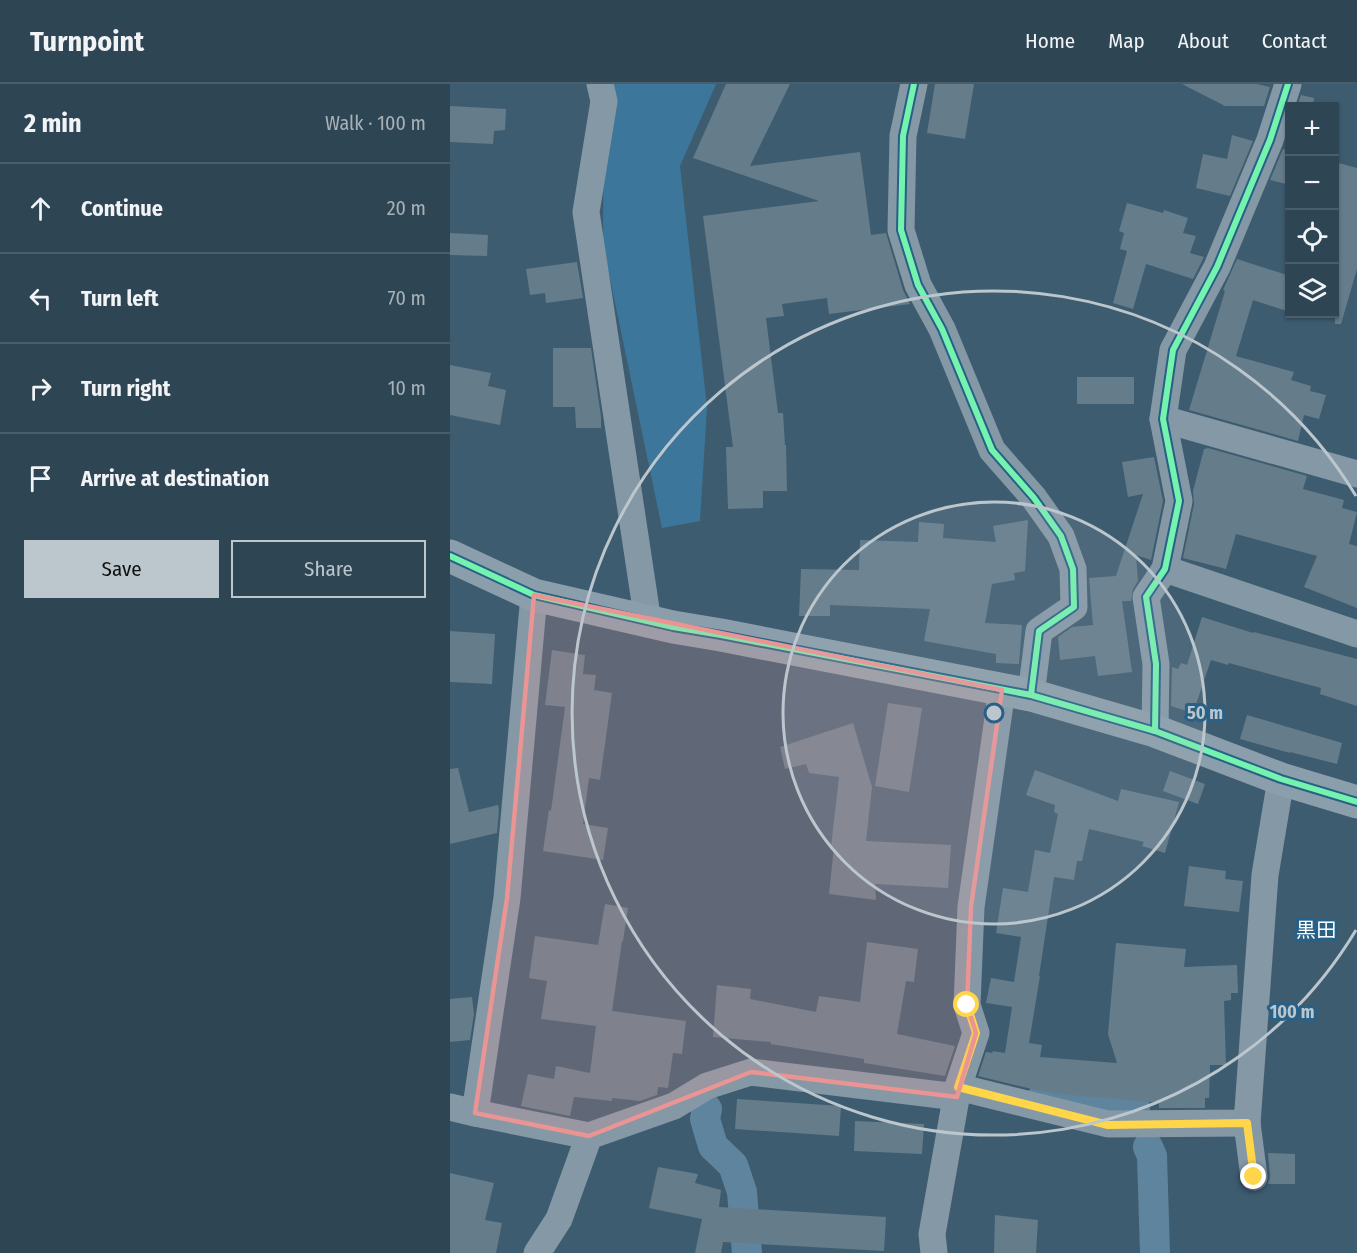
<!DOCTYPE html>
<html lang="en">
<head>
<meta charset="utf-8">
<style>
	body { margin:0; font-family:"Fira Sans Condensed","Noto Sans JP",sans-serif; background:#364c5a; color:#f1f3f6 }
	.controls { position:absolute; right:18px; top:18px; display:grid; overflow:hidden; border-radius:0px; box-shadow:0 2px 4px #0004 }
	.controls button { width:54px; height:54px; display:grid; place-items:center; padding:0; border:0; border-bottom:2px solid #495d6b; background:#2e4554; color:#f1f3f6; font:30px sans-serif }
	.stop { position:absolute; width:18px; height:18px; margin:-14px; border:4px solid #ffd54a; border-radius:50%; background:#fff }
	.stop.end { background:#ffd54a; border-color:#fff; box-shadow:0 2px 6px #0008 }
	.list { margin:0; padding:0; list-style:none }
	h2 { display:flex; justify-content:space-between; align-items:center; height:78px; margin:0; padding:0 24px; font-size:26px }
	h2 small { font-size:20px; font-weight:400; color:#a7b1b8 }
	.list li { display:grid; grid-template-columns:39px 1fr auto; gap:18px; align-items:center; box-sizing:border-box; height:90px; padding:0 24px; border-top:2px solid #495d6b }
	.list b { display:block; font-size:22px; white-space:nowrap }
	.list em { font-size:20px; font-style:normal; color:#a7b1b8 }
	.actions { display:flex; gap:12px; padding:18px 24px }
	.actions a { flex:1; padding:14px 0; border:2px solid #bbc6cd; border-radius:0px; text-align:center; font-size:21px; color:#bbc6cd }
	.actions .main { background:#bbc6cd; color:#111 }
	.icon { flex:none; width:33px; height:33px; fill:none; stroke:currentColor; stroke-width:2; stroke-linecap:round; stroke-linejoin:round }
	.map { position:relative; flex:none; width:907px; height:1169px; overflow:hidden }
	header { display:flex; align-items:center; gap:36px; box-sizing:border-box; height:84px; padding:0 30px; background:#2e4554; border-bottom:2px solid #495d6b }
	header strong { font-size:28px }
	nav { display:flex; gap:33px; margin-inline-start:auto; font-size:21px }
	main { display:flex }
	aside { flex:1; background:#2e4554 }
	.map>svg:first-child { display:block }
</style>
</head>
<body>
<header>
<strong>Turnpoint</strong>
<nav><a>Home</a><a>Map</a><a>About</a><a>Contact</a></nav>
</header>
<main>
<aside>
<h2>2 min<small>Walk · 100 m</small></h2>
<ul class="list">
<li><svg class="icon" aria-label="ahead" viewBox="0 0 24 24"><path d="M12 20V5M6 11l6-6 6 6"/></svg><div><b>Continue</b></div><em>20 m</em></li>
<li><svg class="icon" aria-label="left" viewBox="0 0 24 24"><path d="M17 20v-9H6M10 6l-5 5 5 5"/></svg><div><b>Turn left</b></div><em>70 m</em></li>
<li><svg class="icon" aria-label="right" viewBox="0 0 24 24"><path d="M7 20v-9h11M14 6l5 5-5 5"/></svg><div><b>Turn right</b></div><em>10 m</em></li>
<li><svg class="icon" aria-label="arrive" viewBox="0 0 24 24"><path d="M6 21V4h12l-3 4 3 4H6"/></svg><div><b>Arrive at destination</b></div></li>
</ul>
<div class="actions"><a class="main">Save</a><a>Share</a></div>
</aside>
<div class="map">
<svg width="907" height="1169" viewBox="0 0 907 1169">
	<rect width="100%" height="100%" fill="#3e5c70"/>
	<path fill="#3c779b" d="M154,0H266L230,82L257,323L250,437L212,444L153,161Z"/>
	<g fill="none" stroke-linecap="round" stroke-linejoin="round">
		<g stroke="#5f859e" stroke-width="30">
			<path d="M592,1014L623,1019L685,1024"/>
			<path d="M257,1025L255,1035L263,1062L283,1081L292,1108L297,1169"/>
			<path d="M698,1063L702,1072L705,1169"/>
		</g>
	</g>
	<g fill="#657c8b">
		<path d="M276,0H340L300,82L410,68L421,151L436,149L453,206L460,220L379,230L377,214L332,220L334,232L316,234L328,329H333L335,361H336L337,407H313V424L278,425L276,363H283L253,132L369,117L243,74Z"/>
		<path d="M485,0H524L515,55L477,49Z"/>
		<path d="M732,0H807L820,3L814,22H775Z"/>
		<path d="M851,11L864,14L863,22H847Z"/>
		<path d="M0,22L56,25L55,46L44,47L43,60L0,58Z"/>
		<path d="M782,51L803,57L780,112L746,104L753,70L777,75Z"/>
		<path d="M833,65L840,66V101L820,96Z"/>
		<path d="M885,78L907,84V185L891,240H885Z"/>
		<path d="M677,119L713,129L714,126L738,134L733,149L746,152L740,169L754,173L743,195L696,180L683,225L663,219L677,167L670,165L674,149L669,147Z"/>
		<path d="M0,149L38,151L37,172L0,171Z"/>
		<path d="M787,175L840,192V228L803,216L786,272L844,288L841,296L861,302L860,307L876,311L869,335L854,331L848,357L739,326L775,207L773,206Z"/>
		<path d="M127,178L133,214L96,219L95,209L80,211L76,185Z"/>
		<path d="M103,264H141L151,333V344H126L125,323H103Z"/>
		<path d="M0,281L41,289L38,302L56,306L50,341L0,331Z"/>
		<rect x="627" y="293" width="57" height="27"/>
		<path d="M758,364L857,392L853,405L894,416L892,424L907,428L899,460L907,462V524L854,503L867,472L786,450L776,485L733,474L744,420L743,407L754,365Z"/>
		<path d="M704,373L713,417L701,476L686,471L688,497L683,505L681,517H672L682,588L648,592L645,572L610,576L608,553L622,543L643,541L639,494L666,492L693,410L678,413L672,378Z"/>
		<path d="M578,436L575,487L564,489L565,496L542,500L535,539L572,541L569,580L546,579V570L474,557L480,525L380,521V532H349L351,485L409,486L410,456L468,458L469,438L494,440L493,454L546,458L543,442Z"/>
		<path d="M752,533L803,549L804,548L907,575V622L870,610L871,604L779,579L778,581L761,576L743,629L721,622L722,583L728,585L731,579L737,581Z"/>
		<path d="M0,547L45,550L42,600L0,598Z"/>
		<path d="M102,566L135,571L133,590L146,591L144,606L162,609L150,696L139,694L133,740L158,744L153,776L93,767L99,726L101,727L115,623L95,621Z"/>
		<path d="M438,619L472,624L459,708L425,702Z"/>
		<path d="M797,631L892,659L887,680L840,668V669L790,655Z"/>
		<path d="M403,639L422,703L416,757L501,761L498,804L425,800L426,816L379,810L384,763H381L389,693L359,689L356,680L335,685L330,663Z"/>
		<path d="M8,684L19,728L48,721L49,726L47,749L0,760V685Z"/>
		<path d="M585,686L668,717L671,705L729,718L715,769L692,762L694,758L639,745L632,777H627L624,796L604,793L589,892H590L579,959L592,961L590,973L667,979L658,950L666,859L736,865L734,883L787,881L788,909H781V916L774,917L776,981H760L759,1014H755V1024H709V1019L611,1010L586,1006L528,992L536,968L542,969L543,967L555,969L562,923L536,919L541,894L564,898L571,853L546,849L553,804L578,808L585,766L600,769L608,730L604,728L605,721L576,711Z"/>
		<path d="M720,687L755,700L748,720L713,707Z"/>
		<path d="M739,782L776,787L775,795L793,797L789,828L734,822Z"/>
		<path d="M155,820L178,824L173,857H172L162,927L236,937L232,970L223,969L218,1004L208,1003L207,1011L190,1017L162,1014V1017L124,1013L120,1032L71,1022L78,990L104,995L106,982L140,989L146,942L91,935L97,897L79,894L85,852L148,861Z"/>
		<path d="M417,858L468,865L464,898L456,897L447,950L505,962L495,992L414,979V975L321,960V958L263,953L267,901L301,905L300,915L366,928L369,912L410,918Z"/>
		<path d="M22,913L24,930L20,956L0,958V915Z"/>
		<path d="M287,1015L391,1022L389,1052L285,1045Z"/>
		<path d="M405,1037L474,1040L472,1070L404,1067Z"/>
		<path d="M818,1069L845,1070V1100H818L820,1092Z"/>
		<path d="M208,1083L248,1090L245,1099L271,1106L269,1123L436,1133L434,1167L273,1158L271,1169H245L252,1135L199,1124Z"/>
		<path d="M0,1089L44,1099L35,1136L52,1139L46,1169H0Z"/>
		<path d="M545,1131L588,1136L586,1169H544Z"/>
	</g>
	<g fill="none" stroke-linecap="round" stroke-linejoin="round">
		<g stroke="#8498a6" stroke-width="27">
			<path d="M150,0L154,17L136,128L198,538"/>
			<path d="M464,0L453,52L451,146L468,201L492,245L542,366L584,414L611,452L623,485L624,523L589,547L581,611"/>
			<path d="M713,335L907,390"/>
			<path d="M715,485L907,550"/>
			<path d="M705,647L706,580L696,513L715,485L729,417L713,335L723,266L767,183L820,56L838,0"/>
			<path d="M508,1003L658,1040L797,1039L815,791L831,695"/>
			<path d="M0,1023L25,1029L139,1052"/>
			<path d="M25,1029L57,814L84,511"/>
			<path d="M797,1039L804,1093"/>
			<path d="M87,1169L109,1135L139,1052L224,1022L257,1002L301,988L507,1013"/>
			<path d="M484,1169L482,1150L508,1003L526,949L517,921L521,823L552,606"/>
		</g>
		<path stroke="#8b9eab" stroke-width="33" d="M0,472L84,511L223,543L271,551L581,611L705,647L831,695L907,718"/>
		<defs>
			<g id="cycleway">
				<path d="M464,0L453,52L451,146L468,201L492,245L542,366L584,414L611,452L623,485L624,523L589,547L581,611"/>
				<path d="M0,472L84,511L223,543L271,551L581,611L705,647L831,695L907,718"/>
				<path d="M705,647L706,580L696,513L715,485L729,417L713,335L723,266L767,183L820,56L838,0"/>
			</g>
		</defs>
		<use href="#cycleway" stroke="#286086" stroke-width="10"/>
		<use href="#cycleway" stroke="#73f3ae" stroke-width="6"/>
	</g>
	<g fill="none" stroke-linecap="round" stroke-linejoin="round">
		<path stroke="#ffd54a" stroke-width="8" d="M517,921L526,949L508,1003L658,1041L797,1039L804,1093"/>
	</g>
	<path fill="#ea9494" fill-opacity="0.2" stroke="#ea9494" stroke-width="4.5" stroke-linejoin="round" d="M84,511L552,606L521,823L517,921L526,949L507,1013L301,988L139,1052L25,1029L57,814Z"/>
	<circle cx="544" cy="629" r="211" fill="#bbc6cd" fill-opacity=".12"/>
	<g fill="none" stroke="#bbc6cd" stroke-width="3">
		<circle cx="544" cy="629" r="211"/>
		<path d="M906 846A422 422 0 1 1 906 412"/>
	</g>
	<g text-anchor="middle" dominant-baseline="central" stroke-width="6" stroke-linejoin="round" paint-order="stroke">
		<g font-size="20" fill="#fff" stroke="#286086">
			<text x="866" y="846">黒田</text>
		</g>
	</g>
	<circle cx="544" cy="629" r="9" fill="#bbc6cd" stroke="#286086" stroke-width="3"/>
	<g font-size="18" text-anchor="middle" font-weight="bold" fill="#bbc6cd" stroke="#286086" stroke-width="6" stroke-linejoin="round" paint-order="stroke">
		<text x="755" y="635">50 m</text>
		<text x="842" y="934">100 m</text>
	</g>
</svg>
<div class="controls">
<button>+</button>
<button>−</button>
<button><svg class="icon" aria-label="locate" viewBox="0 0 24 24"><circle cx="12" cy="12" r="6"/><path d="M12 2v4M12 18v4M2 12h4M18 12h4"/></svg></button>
<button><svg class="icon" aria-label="layers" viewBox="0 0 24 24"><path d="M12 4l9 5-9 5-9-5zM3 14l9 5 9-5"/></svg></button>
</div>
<div class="stop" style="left:517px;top:921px"></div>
<div class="stop end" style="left:804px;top:1093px"></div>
</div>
</main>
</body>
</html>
